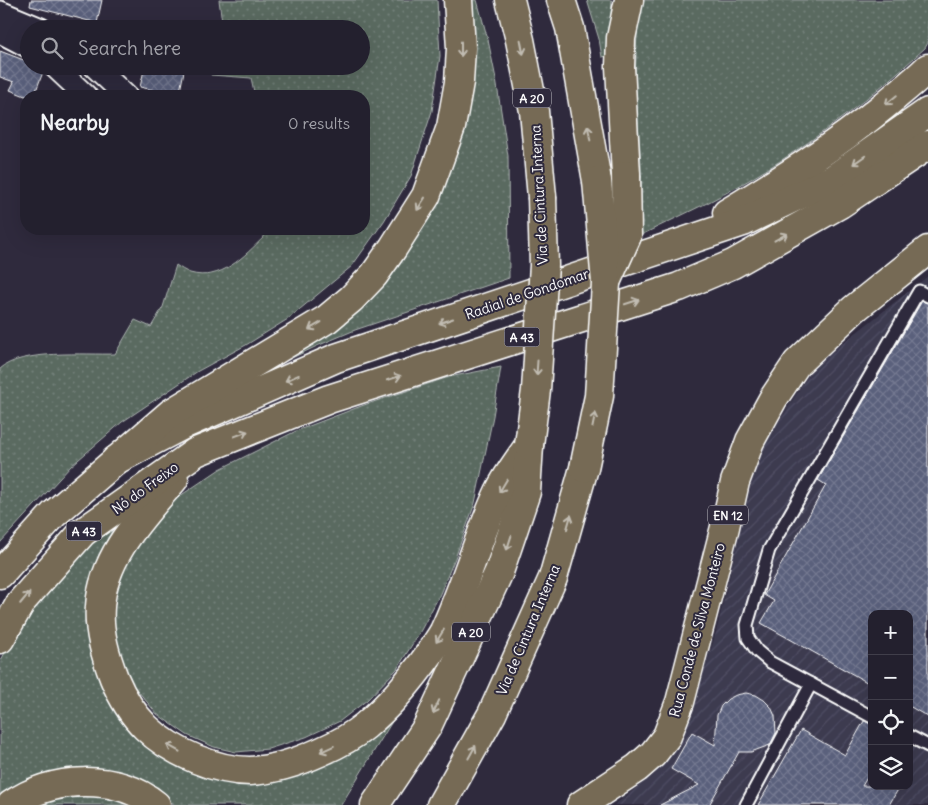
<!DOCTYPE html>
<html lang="en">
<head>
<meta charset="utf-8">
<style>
	body { margin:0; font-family:Delius,sans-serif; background:#2f2d3a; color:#f1f3f6 }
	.controls { position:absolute; right:15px; bottom:15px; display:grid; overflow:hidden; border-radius:10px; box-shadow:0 5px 20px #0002 }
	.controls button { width:45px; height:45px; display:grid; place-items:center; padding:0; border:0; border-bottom:1px solid #403e4a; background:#23202e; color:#f1f3f6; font:25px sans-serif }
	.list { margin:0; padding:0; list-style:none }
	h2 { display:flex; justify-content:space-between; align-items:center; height:65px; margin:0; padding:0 20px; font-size:21px }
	h2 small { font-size:16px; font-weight:400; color:#a3a3aa }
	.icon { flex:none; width:28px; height:28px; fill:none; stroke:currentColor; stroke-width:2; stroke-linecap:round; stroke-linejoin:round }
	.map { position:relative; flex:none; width:928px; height:805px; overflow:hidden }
	.search { position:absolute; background:#23202e; box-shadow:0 5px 20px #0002; left:20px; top:20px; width:350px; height:55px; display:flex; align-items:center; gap:12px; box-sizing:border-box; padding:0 18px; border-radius:28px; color:#a3a3aa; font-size:19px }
	.panel { position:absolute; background:#23202e; box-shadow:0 5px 20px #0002; left:20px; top:90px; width:350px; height:145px; border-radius:20px }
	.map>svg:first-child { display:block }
</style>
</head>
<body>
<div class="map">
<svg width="928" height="805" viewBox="0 0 928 805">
	<defs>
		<pattern id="industrial-furrows" width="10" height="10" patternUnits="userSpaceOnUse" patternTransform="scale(1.25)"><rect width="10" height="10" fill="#3c3a50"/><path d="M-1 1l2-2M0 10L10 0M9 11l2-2" fill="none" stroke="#504e62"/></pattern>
		<pattern id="grass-dots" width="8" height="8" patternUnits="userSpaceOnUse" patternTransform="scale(1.25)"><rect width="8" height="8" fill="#5a6a61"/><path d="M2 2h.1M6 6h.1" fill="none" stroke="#738079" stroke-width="1.8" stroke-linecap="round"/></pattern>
		<pattern id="building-cross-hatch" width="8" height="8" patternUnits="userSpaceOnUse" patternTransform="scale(1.25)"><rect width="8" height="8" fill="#5a607c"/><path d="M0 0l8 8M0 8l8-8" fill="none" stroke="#737890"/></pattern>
	</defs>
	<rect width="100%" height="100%" fill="#2f2a3d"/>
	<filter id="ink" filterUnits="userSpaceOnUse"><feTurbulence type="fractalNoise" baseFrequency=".02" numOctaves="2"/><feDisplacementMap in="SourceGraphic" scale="10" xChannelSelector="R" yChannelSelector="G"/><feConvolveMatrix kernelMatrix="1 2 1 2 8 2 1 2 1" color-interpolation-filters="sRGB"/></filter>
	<g filter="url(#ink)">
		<path fill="url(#industrial-furrows)" fill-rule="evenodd" d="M928,276V805H614L655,774L683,739L716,632L758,455L814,366ZM872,614H909V786H872Z"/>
		<g fill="url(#grass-dots)" stroke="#acb4b0">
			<path d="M219,0H437L440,56L432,111L411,176L384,221L352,266L288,319L246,345L198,371L122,422L71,466L0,543V369C21,349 86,355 115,354L135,320L151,327L163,307L176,265C180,268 185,271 190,273C221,282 244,256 264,237L265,229H364V96H255L251,78L211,75L210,66H361V29H223Z"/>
			<path d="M463,0H477L488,40L496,79L508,156L509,278L355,330L317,346L229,388L291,349L435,189Z"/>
			<path d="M587,0H612L608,56L602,57L599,39Z"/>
			<path d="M642,0H928V43L925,48C860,108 786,163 707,203C685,214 663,224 641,235V165L635,79L637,33Z"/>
			<path d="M501,367L493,416L475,503L455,558L439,596L421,630L397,669L367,700L340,721L306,737L268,749L236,752L214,747L187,735L157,714L133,685L118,651L109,613L117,578L154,516L180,496L220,469L296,431L364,405L449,377Z"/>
			<path d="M113,529L99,554L87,592L85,623L91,656L101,682L116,709L246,779L412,689L341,805H175L154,790L0,798V662L30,606L89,545Z"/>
			<path d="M81,794L118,799L132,805H31Z"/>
		</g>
		<g fill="url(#building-cross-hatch)" stroke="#fff">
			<path d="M31,0H102L97,23L30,6Z"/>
			<path d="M0,51L29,62V66L42,67L43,72L34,96H25L10,90L14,82L0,77Z"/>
			<path d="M145,66H185L179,96L140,87Z"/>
			<path d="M922,301L928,303V717L909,706V614H872V685L761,623L774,601L764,595L826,485L818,480Z"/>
			<path d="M746,693L756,695L764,700L771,707L775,716L776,733L770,745L751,752H739L709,805H660L699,785L671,769L692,732L715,745L717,715L721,706L728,699L736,695Z"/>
			<path d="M864,721L872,724V769L862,786H900L889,805H758L801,730L845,755Z"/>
		</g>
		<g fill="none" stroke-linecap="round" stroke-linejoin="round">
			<defs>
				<g id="service">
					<path d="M811,684L872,717"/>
					<path d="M909,736L928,746"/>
					<path d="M746,805L811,684L770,662L757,651L748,638L747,625L769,550L919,291L928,296"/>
				</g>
				<g id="minor">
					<path d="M0,12L41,29"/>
					<path d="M0,32L29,47"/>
					<path d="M54,66L86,96"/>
					<path d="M94,66L126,96"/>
				</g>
				<path id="primary" d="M581,805L637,768L653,754L667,736L680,702L725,527L735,482L750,441L773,399L797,363L854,309L928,250"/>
				<g id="motorway">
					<path d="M510,0L520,40L534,111L542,197"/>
					<path d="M561,0L570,28L597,181"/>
					<path d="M626,175L620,67L621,38L629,0"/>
					<path d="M727,213C783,179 834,147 885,105C899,93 915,81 928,68"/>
					<path d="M116,460L185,424L336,358L743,222L833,179L928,112"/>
					<path d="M174,479C143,516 103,555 100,607C98,631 105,655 114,678C131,719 155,742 196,759C213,766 231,771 250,771C274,770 298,762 320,752C336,745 352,737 365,726C390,705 411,680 430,653C434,646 440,639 444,631C465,586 478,537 499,492C507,475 519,460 529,445"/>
					<path d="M0,574L54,514L171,413L327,319L351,299L374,275L393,248L426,196L451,127L459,82L461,48L458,0"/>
					<path d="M0,639L21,602L83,532L196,452L329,399L679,287L733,264L840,204L928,145"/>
					<path d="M11,805C52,776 116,773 156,805"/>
					<path d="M375,805L427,727L499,572L526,492L529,446"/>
					<path d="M441,805L492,714L553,578L584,468"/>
				</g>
			</defs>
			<use href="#service" stroke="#fff" stroke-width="15"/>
			<use href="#minor" stroke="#fff" stroke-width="25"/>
			<use href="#primary" stroke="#fff" stroke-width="31"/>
			<use href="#motorway" stroke="#fff" stroke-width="31"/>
			<use href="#service" stroke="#2f2a3d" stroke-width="11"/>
			<use href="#minor" stroke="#2f2a3d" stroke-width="21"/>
			<use href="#primary" stroke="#766a54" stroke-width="28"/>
			<use href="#motorway" stroke="#766a54" stroke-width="28"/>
			<defs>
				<g id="motorway-bridge">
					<path d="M606,282L627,236L626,175"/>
					<path d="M529,445L536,390L544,265L542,197"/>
					<path d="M584,468L599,396L606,283L597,181"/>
				</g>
			</defs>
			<use href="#motorway-bridge" stroke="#fff" stroke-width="31" stroke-linecap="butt"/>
			<use href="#motorway-bridge" stroke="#766a54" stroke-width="28"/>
		</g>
		<defs><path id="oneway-shaft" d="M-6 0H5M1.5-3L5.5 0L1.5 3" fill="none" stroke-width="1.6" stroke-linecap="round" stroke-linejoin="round" transform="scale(1.25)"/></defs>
		<g stroke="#c1bcb2">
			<use href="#oneway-shaft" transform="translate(522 47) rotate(79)"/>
			<use href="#oneway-shaft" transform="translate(461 49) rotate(90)"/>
			<use href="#oneway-shaft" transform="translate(891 100) rotate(141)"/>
			<use href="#oneway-shaft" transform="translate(589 133) rotate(-100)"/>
			<use href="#oneway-shaft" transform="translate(859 160) rotate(145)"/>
			<use href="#oneway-shaft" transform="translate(421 204) rotate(122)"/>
			<use href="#oneway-shaft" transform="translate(781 237) rotate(-29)"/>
			<use href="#oneway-shaft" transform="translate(632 302) rotate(-18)"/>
			<use href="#oneway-shaft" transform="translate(446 321) rotate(161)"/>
			<use href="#oneway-shaft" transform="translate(315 326) rotate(149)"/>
			<use href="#oneway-shaft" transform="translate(537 368) rotate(94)"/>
			<use href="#oneway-shaft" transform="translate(292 378) rotate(156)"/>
			<use href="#oneway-shaft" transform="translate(394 378) rotate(-18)"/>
			<use href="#oneway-shaft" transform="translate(594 420) rotate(-78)"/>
			<use href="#oneway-shaft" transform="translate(241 434) rotate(-21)"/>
			<use href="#oneway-shaft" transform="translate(503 486) rotate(121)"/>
			<use href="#oneway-shaft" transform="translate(569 522) rotate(-74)"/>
			<use href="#oneway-shaft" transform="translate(509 543) rotate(108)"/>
			<use href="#oneway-shaft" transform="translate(25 598) rotate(-50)"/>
			<use href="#oneway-shaft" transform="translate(440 636) rotate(121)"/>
			<use href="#oneway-shaft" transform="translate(436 707) rotate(115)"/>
			<use href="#oneway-shaft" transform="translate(173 748) rotate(-151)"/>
			<use href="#oneway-shaft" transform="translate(327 749) rotate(156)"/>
			<use href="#oneway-shaft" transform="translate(472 752) rotate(-61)"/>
		</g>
	</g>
	<g text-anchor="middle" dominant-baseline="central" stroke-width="4" stroke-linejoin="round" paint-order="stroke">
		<g fill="#2f2a3d" stroke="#c1bfc5" stroke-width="1">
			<rect x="513" y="88.5" width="38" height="19" rx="4"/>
			<rect x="504.5" y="327.5" width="35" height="19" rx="4"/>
			<rect x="708" y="505.5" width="40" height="19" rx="4"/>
			<rect x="66.5" y="521.5" width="35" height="19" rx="4"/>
			<rect x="452" y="622.5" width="38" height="19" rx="4"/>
		</g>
		<g font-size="12" font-weight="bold" fill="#fff">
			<text x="532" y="98">A 20</text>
			<text x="522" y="337">A 43</text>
			<text x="728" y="515">EN 12</text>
			<text x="84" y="531">A 43</text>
			<text x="471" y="632">A 20</text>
		</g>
		<g font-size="14" fill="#fff" stroke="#2f2a3d">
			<text transform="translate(539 195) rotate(-93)">Via de Cintura Interna</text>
			<text transform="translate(527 294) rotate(-19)">Radial de Gondomar</text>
			<text transform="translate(145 488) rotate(-36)">Nó do Freixo</text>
			<text transform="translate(528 630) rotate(-67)">Via de Cintura Interna</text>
			<text transform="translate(697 630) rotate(-75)">Rua Conde de Silva Monteiro</text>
		</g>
	</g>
</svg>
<div class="controls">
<button>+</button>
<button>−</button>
<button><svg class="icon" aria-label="locate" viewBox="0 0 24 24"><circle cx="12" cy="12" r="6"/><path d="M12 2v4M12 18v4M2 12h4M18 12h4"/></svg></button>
<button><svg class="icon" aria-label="layers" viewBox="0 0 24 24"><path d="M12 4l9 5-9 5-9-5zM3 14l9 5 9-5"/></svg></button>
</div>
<div class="search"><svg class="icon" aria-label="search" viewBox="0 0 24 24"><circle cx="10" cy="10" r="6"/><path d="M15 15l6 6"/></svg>Search here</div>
<section class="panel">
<h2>Nearby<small>0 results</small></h2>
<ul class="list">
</ul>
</section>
</div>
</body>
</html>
